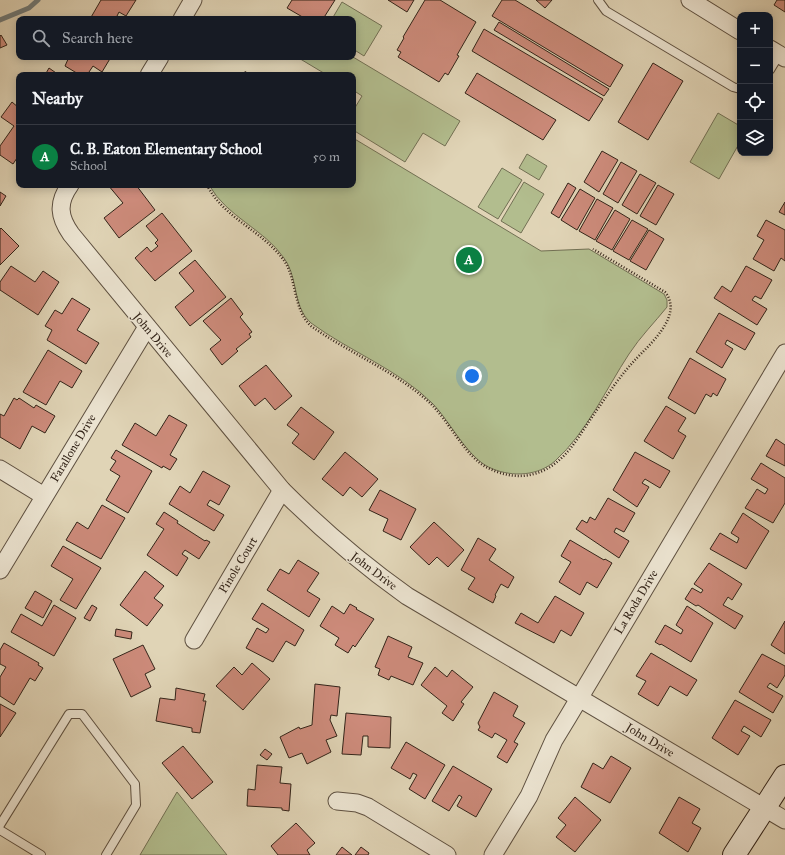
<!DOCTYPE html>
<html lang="en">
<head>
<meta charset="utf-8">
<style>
	body { margin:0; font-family:"IM FELL Great Primer",serif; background:#242831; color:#f1f3f6 }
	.controls { position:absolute; right:12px; top:12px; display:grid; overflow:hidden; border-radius:8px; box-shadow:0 2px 10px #0003 }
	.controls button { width:36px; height:36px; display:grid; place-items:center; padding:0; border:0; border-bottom:1px solid #363941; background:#171b24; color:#f1f3f6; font:20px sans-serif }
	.you { position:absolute; left:472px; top:376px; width:14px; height:14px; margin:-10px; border:3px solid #fff; border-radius:50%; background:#1a73e8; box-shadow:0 0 0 6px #1a73e833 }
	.badge { display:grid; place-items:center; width:26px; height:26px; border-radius:50%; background:#0b8043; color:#fff; font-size:13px; font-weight:700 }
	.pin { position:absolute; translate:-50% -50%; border:2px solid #fff; box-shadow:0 1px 4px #0006 }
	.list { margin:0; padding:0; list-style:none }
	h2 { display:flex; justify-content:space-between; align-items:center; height:52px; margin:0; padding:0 16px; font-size:17px }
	h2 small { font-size:13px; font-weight:400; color:#9ea1a6 }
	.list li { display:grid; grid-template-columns:26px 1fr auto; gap:12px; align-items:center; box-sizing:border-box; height:64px; padding:0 16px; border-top:1px solid #363941 }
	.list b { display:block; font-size:15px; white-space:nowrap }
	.list p { margin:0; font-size:13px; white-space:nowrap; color:#9ea1a6 }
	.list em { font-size:13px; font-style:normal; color:#9ea1a6 }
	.icon { flex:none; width:22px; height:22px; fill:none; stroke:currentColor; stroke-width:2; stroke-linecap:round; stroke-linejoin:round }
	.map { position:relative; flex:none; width:785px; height:855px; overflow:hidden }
	.search { position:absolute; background:#171b24; box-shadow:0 2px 10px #0003; left:16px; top:16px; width:340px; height:44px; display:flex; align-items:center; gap:10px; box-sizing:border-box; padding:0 14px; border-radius:8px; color:#9ea1a6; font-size:15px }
	.panel { position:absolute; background:#171b24; box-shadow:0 2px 10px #0003; left:16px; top:72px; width:340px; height:116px; border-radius:8px }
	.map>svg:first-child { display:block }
</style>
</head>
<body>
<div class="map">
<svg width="785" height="855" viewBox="0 0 785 855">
	<rect width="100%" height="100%" fill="#e0d4b6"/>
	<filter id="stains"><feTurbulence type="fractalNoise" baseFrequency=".005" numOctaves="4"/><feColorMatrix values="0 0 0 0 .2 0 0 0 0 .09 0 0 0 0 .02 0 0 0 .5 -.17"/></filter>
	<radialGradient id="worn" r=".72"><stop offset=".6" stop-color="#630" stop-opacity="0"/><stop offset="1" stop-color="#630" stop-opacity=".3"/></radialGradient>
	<g fill="#b2bd8e" stroke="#727054">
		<path d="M342,2L382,26L364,56L353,49V19H332Z"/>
		<path d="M297,57H353L460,121L445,146L423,133L405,162L353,130V111L362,96L353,90V75H327Z"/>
		<path d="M718,113L740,126V142L719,179L690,162Z"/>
		<path d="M353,138L541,251L589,249L664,294L667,300V307C655,322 640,337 629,354C606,389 587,432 555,461C538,476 513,477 493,469C468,460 451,422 432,403C399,370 349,351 311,323C308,320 305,317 303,313C294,298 296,274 284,258C264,229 227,217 209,185H353Z"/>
		<path d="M527,154L547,166L539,180L519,168Z"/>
		<path d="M502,168L522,180L498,219L478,207Z"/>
		<path d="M524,182L544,194L521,233L501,221Z"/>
		<path d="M177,792L227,855H140Z"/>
	</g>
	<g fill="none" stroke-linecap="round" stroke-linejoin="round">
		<path stroke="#717b7a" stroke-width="5" d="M0,20L29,8L38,0"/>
	</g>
	<g fill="#cd8b7b" stroke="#332419">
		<path d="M101,0H136L126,16L119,12L117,16L122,19H90Z"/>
		<path d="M292,0H335L323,19H306L287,8Z"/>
		<path d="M388,0H414L407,12Z"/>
		<path d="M425,0H440L476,22L457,55L459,56L448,75L445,73L439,82L398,57L401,52L397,50L404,38L403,37Z"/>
		<path d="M502,0H515L623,65L610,87L492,16Z"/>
		<path d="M536,0H552L545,8Z"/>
		<path d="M777,0H785V12L774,5Z"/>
		<path d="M499,22L609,89L604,96L494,30Z"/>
		<path d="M484,29L603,99L589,121L472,51Z"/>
		<path d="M1,35L7,45L0,48V36Z"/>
		<path d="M69,57H111L102,72L93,66L87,75H80L65,66Z"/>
		<path d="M653,63L683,81L648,140L618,122Z"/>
		<path d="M49,68L59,75H45Z"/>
		<path d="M477,73L556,120L543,140L465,93Z"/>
		<path d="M12,102L19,108V155L13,164L0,155V146L14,126L1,117Z"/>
		<path d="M602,151L618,160L599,192L584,182Z"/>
		<path d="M621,162L637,171L618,203L603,194Z"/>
		<path d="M640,174L656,183L637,214L622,205Z"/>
		<path d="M568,183L576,188L559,218L551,213Z"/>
		<path d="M108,185H136L155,210L119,238L104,218L123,203Z"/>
		<path d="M658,185L674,194L656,225L640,216Z"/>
		<path d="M580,189L595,198L577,230L561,220Z"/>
		<path d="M0,192L6,196L0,206Z"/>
		<path d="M597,199L613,208L595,240L579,231Z"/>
		<path d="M785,202V215L779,212Z"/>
		<path d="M615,210L630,219L612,250L596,241Z"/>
		<path d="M162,213L192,251L155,281L135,258L147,247L151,252L158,246L155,243L158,240L146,226Z"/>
		<path d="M632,220L648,229L629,260L613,251Z"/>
		<path d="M766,220L785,230V261L781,258L774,271L753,259L764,240L757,236Z"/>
		<path d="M1,228L19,246L0,265V229Z"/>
		<path d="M649,230L664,239L646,270L630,261Z"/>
		<path d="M195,260L226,297L190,326L175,307L194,291L179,273Z"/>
		<path d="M11,266L35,282L43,271L59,282L38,315L0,290V282Z"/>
		<path d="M746,266L772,280L761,299L755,296L752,300L767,309L757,325L714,298L722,286L731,292Z"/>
		<path d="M72,298L90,309L77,330L99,343L86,364L47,340L52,330L45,326L55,310L62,314Z"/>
		<path d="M231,298L243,314L240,317L252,332L249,334L251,337L236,349L238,351L222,365L210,349L221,340L203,321Z"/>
		<path d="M719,313L755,333L745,350L727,340L725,344L733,349L722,368L696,352Z"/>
		<path d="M48,350L82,371L72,388L60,381L46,405L23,392Z"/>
		<path d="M690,358L726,379L717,396L713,393L711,397L706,394L695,414L668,398Z"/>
		<path d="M266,365L292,396L275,410L265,398L255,406L239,386Z"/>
		<path d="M14,398L17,400L19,398L34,408L36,405L55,416L45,433L32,426L20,449L0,437V414L4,416Z"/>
		<path d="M666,406L686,418L678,431L686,436L673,459L644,441Z"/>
		<path d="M301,407L334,432L314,460L292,443L299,434L287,425Z"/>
		<path d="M169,415L187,425L170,455L177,459L170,470L163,466L162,468L122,445L135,423L156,436Z"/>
		<path d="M776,439L785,445V466L766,456Z"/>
		<path d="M116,450L152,471L128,513L106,500L120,476L110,470L116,461L111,458Z"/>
		<path d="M345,452L378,479L362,497L350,487L343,496L322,479Z"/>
		<path d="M635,452L670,471L660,488L645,479L642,483L649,487L637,507L613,490Z"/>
		<path d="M761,463L785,478V503L773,523L745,508L757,489L765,494L768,489L751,479Z"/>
		<path d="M203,471L230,486L219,505L210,500L207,505L224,515L214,531L169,504L180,486L190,493Z"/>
		<path d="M380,490L416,509L401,540L383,531L388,519L369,510Z"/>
		<path d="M608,498L635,513L624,532L616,528L614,532L629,541L619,558L576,529L582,520L587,523L590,517L595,520Z"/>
		<path d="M102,505L125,518L101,559L66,540L77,522L88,529Z"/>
		<path d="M164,512L178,521L177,523L205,541L206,540L210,542L199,559L185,550L182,554L188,558L177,576L147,555L164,529L156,524Z"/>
		<path d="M743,513L769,531L746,569L710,549L720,533L737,543L739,538L731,533Z"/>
		<path d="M434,522L464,550L448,567L437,557L429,565L410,547Z"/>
		<path d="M478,538L496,549L489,560L514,577L508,588L501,584L495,595L496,596L493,603L468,589L475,578L461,570Z"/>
		<path d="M570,540L604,560L605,559L612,563L597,588L587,582L580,595L559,582L571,562L561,556Z"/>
		<path d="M63,546L101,568L76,609L60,600L73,579L51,566Z"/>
		<path d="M298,560L319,573L307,591L320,599L309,617L267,590L280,569L289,574Z"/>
		<path d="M709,563L742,584L732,600L728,597L723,605L743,616L735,629L698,605L696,606L685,599L692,588L701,593L703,590L694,584Z"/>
		<path d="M145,571L164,586L154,598L163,605L147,626L120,605Z"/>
		<path d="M35,591L52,601L43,618L25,608Z"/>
		<path d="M555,596L584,613L571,636L561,630L554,643L515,623L521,613L538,623Z"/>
		<path d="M262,603L304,630L295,646L286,641L273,662L246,648L257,628L266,633L269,629L252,619Z"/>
		<path d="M350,604L357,608L356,609L374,619L355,647L353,645L348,653L335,645L339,638L320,626L332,606L344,614Z"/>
		<path d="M54,605L76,618L54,656L11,632L21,614L42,626Z"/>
		<path d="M92,605L97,608L90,621L84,618Z"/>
		<path d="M687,606L713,623L691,662L661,644L660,645L655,642L665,625L681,634L683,630L676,625Z"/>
		<path d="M785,621V654L771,645Z"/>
		<path d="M116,629L132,632L131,639L115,636Z"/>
		<path d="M388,636L412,647L408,657L423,663L413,685L391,676L389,680L378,675L380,669L375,667Z"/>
		<path d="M4,643L39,663L38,665L43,668L35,681L30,678L14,705L0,696V677L6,667L0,664V650Z"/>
		<path d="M143,645L155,669L145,674L151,687L131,697L113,659Z"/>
		<path d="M651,653L697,680L687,696L670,686L658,706L638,694L646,681L636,676Z"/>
		<path d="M762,654L785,666V675L777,688L770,683L767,687L783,696L773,713L739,692Z"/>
		<path d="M252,663L270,679L243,710L216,686L234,667L242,675Z"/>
		<path d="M435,667L447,677L452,670L473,687L461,702L464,704L453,721L442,713L447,706L421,685Z"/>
		<path d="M315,684L340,687L337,716L331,715L330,720L337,736L326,740L331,752L307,764L302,753L289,758L280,737L299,727L300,729L312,725Z"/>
		<path d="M176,688L205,694L203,701H206L200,733L192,732V728L156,721L160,698L175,700Z"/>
		<path d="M494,692L518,706L513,716L525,723L514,742L518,744L507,763L497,757L507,740L495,733L492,738L478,730L480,727L478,723Z"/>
		<path d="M735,700L771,720L761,737L744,726L741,731L750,736L738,755L712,738Z"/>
		<path d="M0,704L16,713L0,737Z"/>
		<path d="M346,713L391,717L390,748L368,747V736H363L361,755L342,754Z"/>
		<path d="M406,742L445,765L425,799L409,789L417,775L413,773L410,779L391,768Z"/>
		<path d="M183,746L213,782L192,799L162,763Z"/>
		<path d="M265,749L272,754L267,760L260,755Z"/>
		<path d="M611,756L631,768L610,803L581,787L593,763L603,769Z"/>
		<path d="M257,765L282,767L280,783L291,784L289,811L282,810V808L247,806L248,789L255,790Z"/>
		<path d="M453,766L492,789L476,817L457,806L462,797L459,795L449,811L432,801Z"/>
		<path d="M575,797L601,820L575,852L556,837L566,825L558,818Z"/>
		<path d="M679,797L700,809L692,823L701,828L688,852L659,833Z"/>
		<path d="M296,823L315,843L307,850L310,855H278L271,846Z"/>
		<path d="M342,847L352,855H336Z"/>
		<path d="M361,847L369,853L368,855H355Z"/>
	</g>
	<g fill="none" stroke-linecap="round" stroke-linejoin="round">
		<defs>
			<g id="lane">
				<path d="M598,0L606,11L733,87L740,89"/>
				<path d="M770,70L779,55"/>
				<path d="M0,825L69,714H82L135,784L136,805L106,855"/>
				<path d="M0,830L41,855"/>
			</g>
			<g id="street">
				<path d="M690,0L740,31"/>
				<path d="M182,19L193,0"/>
				<path d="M770,49L785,58"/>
				<path d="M149,75L160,57"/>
				<path d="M70,185C57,203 59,217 71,234L282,490C321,529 362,564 407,596L785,820"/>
				<path d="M0,469L44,496"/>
				<path d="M0,570L147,327"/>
				<path d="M194,640L282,490"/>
				<path d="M337,801L357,803L368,807L447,855"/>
				<path d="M493,855L529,796L554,740L568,717L785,353"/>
			</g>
			<path id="secondary" d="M734,855L785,776"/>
		</defs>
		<use href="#lane" stroke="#5e5040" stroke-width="10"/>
		<use href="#street" stroke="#5e5040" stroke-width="19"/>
		<use href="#secondary" stroke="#332419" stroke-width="24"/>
		<g stroke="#332419" stroke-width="2.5" stroke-dasharray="1 2" stroke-linecap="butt">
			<path d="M244,75L247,70"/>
			<path d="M207,185C224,219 264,231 285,262C297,281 293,309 311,326C349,353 395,371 430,403C449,421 466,458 488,468C510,479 533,479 553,465C569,454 580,435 590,420C604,400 618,378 635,360C650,344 684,315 665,292L593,249"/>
		</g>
		<use href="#lane" stroke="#ebe3d0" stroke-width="8"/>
		<use href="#street" stroke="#ebe3d0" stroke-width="17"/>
		<use href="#secondary" stroke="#ebe3d0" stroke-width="22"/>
	</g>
	<g text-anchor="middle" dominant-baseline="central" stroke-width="3" stroke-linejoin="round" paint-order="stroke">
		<g font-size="12" fill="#332419" stroke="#ebe3d0">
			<text transform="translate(153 335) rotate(50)">John Drive</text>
			<text transform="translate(73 448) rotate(-59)">Farallone Drive</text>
			<text transform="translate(238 565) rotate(-59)">Pinole Court</text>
			<text transform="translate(374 571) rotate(37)">John Drive</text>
			<text transform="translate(636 602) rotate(-59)">La Roda Drive</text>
			<text transform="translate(650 740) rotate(31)">John Drive</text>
		</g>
	</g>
	<rect width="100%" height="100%" filter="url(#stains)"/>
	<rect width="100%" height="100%" fill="url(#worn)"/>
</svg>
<div class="controls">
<button>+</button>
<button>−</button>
<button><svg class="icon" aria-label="locate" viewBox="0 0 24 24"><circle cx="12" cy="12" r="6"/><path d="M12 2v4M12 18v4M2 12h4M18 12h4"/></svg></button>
<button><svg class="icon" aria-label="layers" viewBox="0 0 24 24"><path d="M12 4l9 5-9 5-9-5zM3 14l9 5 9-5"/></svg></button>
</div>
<div class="you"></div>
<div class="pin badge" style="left:469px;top:260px">A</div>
<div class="search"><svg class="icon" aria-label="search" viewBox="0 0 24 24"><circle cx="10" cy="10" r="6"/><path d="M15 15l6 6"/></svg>Search here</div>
<section class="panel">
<h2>Nearby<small></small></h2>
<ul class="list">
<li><span class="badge">A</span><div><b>C. B. Eaton Elementary School</b><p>School</p></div><em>50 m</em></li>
</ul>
</section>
</div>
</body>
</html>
